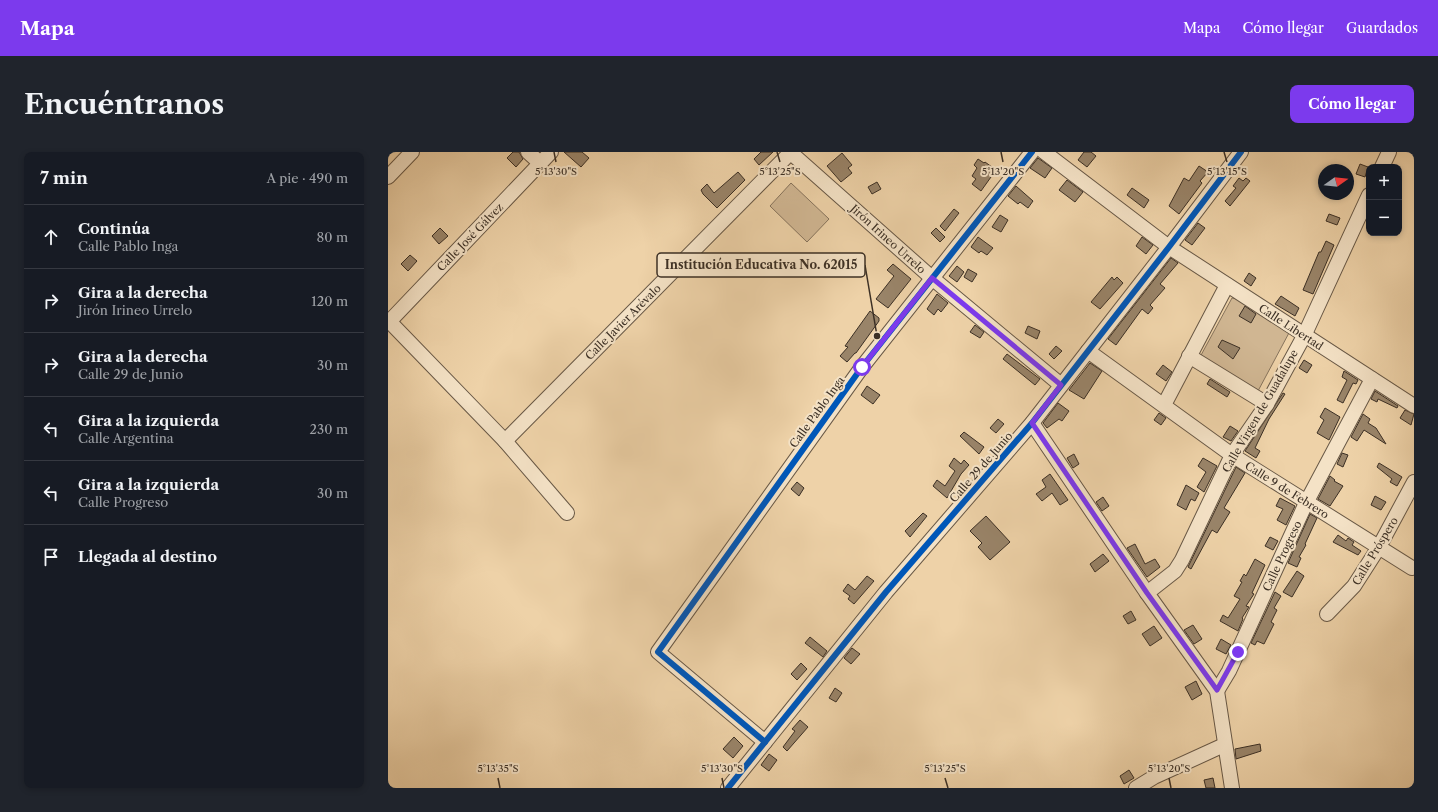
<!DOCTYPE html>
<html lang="es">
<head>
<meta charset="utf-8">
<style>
	body { margin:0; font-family:"Libre Caslon Text",serif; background:#20242c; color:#f1f3f6 }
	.controls { position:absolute; right:12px; top:12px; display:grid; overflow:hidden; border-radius:8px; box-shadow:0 2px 6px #0003 }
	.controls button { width:36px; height:36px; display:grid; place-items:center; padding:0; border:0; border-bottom:1px solid #363941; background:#171b24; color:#f1f3f6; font:20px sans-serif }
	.compass { position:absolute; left:930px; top:12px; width:36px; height:36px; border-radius:50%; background:#171b24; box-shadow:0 2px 6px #0003; rotate:75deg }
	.stop { position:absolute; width:12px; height:12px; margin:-9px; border:3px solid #7c3aed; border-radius:50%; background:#fff }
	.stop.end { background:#7c3aed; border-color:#fff; box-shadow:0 1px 4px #0008 }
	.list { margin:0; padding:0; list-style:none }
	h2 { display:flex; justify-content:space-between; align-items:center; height:52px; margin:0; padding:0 16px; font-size:17px }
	h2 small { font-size:13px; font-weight:400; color:#9ea1a6 }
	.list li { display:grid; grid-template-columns:26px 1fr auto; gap:12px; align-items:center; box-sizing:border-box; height:64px; padding:0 16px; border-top:1px solid #363941 }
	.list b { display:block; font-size:15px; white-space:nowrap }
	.list p { margin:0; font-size:13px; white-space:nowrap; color:#9ea1a6 }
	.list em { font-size:13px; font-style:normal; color:#9ea1a6 }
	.icon { flex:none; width:22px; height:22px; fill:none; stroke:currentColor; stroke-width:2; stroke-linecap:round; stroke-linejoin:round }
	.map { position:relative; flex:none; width:1026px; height:636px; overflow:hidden; border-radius:8px }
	header { display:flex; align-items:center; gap:24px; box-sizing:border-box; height:56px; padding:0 20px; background:#7c3aed; color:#fff }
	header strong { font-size:19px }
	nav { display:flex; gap:22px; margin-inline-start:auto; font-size:14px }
	.intro { display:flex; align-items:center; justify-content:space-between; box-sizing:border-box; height:96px; padding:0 24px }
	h1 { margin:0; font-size:28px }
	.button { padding:10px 18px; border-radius:8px; background:#7c3aed; color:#fff; font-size:14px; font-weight:700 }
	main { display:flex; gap:24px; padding:0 24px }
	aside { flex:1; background:#171b24; border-radius:8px; box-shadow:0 2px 6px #0003 }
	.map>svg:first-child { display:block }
</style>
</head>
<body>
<header>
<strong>Mapa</strong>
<nav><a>Mapa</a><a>Cómo llegar</a><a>Guardados</a></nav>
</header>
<div class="intro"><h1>Encuéntranos</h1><a class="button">Cómo llegar</a></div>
<main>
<aside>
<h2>7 min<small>A pie · 490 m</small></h2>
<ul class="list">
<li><svg class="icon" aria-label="ahead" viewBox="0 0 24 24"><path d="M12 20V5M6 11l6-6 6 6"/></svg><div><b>Continúa</b><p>Calle Pablo Inga</p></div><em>80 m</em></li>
<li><svg class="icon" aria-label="right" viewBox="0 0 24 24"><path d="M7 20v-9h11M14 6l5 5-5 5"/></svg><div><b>Gira a la derecha</b><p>Jirón Irineo Urrelo</p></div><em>120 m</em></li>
<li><svg class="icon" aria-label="right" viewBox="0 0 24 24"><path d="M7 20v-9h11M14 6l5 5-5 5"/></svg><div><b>Gira a la derecha</b><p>Calle 29 de Junio</p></div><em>30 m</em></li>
<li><svg class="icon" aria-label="left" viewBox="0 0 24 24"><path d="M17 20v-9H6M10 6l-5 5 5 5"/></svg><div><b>Gira a la izquierda</b><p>Calle Argentina</p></div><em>230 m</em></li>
<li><svg class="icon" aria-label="left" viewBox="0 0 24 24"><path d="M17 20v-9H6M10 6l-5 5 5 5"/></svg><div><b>Gira a la izquierda</b><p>Calle Progreso</p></div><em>30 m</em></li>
<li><svg class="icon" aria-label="arrive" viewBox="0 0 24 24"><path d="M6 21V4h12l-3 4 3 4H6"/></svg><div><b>Llegada al destino</b></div></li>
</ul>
</aside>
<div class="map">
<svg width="1026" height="636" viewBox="0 0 1026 636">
	<rect width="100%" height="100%" fill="#eed2a8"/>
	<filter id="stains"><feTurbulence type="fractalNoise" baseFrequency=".005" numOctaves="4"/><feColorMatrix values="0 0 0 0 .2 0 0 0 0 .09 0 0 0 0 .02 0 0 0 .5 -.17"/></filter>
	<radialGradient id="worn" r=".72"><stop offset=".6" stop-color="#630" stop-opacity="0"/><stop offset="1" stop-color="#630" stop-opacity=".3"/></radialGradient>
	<g fill="#d0b692" stroke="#86735c">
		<path d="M403,31L441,67L419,90L382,54Z"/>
		<path d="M844,146L850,147L902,179L870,239L812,205Z"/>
	</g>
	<g fill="#998469" stroke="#3c3025">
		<path d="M125,0H131L135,7L128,15L119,6Z"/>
		<path d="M176,0H194L201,6L193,15Z"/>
		<path d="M373,0H385L371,13L366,7Z"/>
		<path d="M696,0H703L708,4L699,15L690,8Z"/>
		<path d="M454,1L464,13L460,16L464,21L453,30L439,14Z"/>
		<path d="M650,6L664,16L657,26L642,16Z"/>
		<path d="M590,7L596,11L597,10L608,18L593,39L584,32L588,27L584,24L589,16L586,13Z"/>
		<path d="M972,12L980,15L977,25L968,22Z"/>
		<path d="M811,14L820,20L812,29L814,31L791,62L781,54L796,26L801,29Z"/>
		<path d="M350,20L357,28L329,56L315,42L313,38L319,32L326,41Z"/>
		<path d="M851,26L855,29L858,26L862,29L842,54L837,49L848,36L845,34Z"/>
		<path d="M679,28L695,40L687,50L671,38Z"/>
		<path d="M489,30L493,37L484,42L480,35Z"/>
		<path d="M628,34L645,49L640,56L632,50L630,52L620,44Z"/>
		<path d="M744,36L761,48L756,56L739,43Z"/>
		<path d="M566,57L571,61L557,79L552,74Z"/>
		<path d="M941,62L952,66L949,73L938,69Z"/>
		<path d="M612,63L620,68L613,80L604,75Z"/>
		<path d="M810,71L817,76L804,93L797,88Z"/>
		<path d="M52,76L60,84L51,92L44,84Z"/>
		<path d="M548,76L557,85L552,90L543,81Z"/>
		<path d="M590,85L605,96L599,103L593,99L591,101L583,95Z"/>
		<path d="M754,85L765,93L758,102L748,94Z"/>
		<path d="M938,89L946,93L925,142L915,138L931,100H933Z"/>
		<path d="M22,103L29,109L20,119L13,112Z"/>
		<path d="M783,106L790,111L772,132L777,136L762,153L765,156L760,162L754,157L728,193L720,187Z"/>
		<path d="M505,112L523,127L500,156L488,147L506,124L499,118Z"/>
		<path d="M569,114L576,120L569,130L561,124Z"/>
		<path d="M580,117L589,122L584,130L576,125Z"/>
		<path d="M861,121L868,126L863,134L856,129Z"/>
		<path d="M724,125L726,128L729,125L735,131L712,157L703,150Z"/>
		<path d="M549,142L560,151L553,160L550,157L546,163L539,157Z"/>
		<path d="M893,144L911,156L907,164L887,152Z"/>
		<path d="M857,154L868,162L863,171L851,164Z"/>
		<path d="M482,159L491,166V169L468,201H467L459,210L452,204L460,195L457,194Z"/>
		<path d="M587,173L596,180L592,186L582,180Z"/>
		<path d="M640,174L652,179L649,187L637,181Z"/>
		<path d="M834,188L852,196L845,207L830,195Z"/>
		<path d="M668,194L674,199L666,207L661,202Z"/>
		<path d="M619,202L652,227L647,233L615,207Z"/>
		<path d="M916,208L924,213L919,221L911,216Z"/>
		<path d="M702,211L714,219L696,247L681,238Z"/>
		<path d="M775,213L784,220L778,229L768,222Z"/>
		<path d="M956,219L970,228L968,232L965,231L955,251L949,248L959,228L954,225Z"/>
		<path d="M822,227L842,240L839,245L819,232Z"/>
		<path d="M479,234L492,243L485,252L473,243Z"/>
		<path d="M987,239L1010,254L1009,256L990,247L989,250L983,247Z"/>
		<path d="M895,241L897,242L881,267L867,296L872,299L868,306L857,299Z"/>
		<path d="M670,251L681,259L674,269L671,267L659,276L655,271Z"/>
		<path d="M937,256L952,265L941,288L929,281L936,268L932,265Z"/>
		<path d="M1017,258L1026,262L1023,273L1012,266Z"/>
		<path d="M771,261L778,266L773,273L766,268Z"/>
		<path d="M975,262L982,267L980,271L988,276L998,292L976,278L969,289L963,285Z"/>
		<path d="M610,267L616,272L608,281L602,276Z"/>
		<path d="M842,274L850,279L843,289L835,285Z"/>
		<path d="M576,280L596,295L591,302L572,284Z"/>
		<path d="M954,301L960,303L955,315L949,312Z"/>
		<path d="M686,302L691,312L685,316L679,306Z"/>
		<path d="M566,306L573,312L576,308L581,313L573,322L559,346L545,334L549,328L557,334L567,319L561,314Z"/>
		<path d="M815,306L829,314L816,340L809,335L818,320L810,314Z"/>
		<path d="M991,311L1014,325L1009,334L1002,330L1004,327L989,315Z"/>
		<path d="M848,315L857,321L836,356L842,360L829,381L824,378L803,417L800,415Z"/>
		<path d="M662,322L680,348L672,353L664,341L654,349L648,342L658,335L654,328Z"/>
		<path d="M942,324L947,328L946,329L955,334L942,354L930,347Z"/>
		<path d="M409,330L416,336L411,344L403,337Z"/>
		<path d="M798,333L811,341L807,349L803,347L798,358L789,353Z"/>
		<path d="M987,344L998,350L993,358L983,353Z"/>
		<path d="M715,345L721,354L714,359L708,350Z"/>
		<path d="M892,346L907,354L898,373L889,368L895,357L888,354Z"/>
		<path d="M535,361L539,364L522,385L517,379Z"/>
		<path d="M922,362L929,366L917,392L918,393L911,405L913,406L909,415L900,411Z"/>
		<path d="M598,364L622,390L602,408L590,395L594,391L582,379Z"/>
		<path d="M950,383L958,389L960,386L966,390L964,393L973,399L970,403L945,390Z"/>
		<path d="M882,385L890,389L885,398L877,394Z"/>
		<path d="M747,392L757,412L767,407L772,415L759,425L739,396Z"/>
		<path d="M715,402L721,409L707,420L702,412Z"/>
		<path d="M867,407L877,413L864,441L866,442L858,454L861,455L854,466L855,467L850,479L832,469L835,463L840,466L852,447L846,444L854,430L852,429L856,422L858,424Z"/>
		<path d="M909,419L916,424L904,445L895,440Z"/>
		<path d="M479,424L486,429L466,452L460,447L462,444L455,439L460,432L467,438Z"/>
		<path d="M887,440L893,444L886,456L889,458L883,470L886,472L876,492L869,489L867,493L863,491Z"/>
		<path d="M743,459L748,468L740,472L735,464Z"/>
		<path d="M805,473L814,487L806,492L796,478Z"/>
		<path d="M766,474L774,486L762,494L754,482Z"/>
		<path d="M422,485L439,499L435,505L417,491Z"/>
		<path d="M833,487L843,493L838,502L828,497Z"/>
		<path d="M464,496L472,502L463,512L456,506Z"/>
		<path d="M413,511L419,517L409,528L403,522Z"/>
		<path d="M808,529L814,542L804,548L797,535Z"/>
		<path d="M447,536L454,541L448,550L441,546Z"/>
		<path d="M412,568L420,575L399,599L395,595L407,579L404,577Z"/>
		<path d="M346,585L355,594L345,606L335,597Z"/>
		<path d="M872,592L873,599L848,607L847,597Z"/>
		<path d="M381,602L389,608L381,619L373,613Z"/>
		<path d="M741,618L746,626L736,632L732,624Z"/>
		<path d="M825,626L827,636H818L816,628Z"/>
	</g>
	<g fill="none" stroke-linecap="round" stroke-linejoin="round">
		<defs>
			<g id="minor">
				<path d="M140,0L152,11"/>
				<path d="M402,0L544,126L673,233"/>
				<path d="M656,0L781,95L1026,254"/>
				<path d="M994,15L1001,0"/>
				<path d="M0,25L24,0"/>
				<path d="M0,168L117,289L179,361"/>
				<path d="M0,171L163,0"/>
				<path d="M700,199L844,303L1024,416"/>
				<path d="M801,204L879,252"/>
				<path d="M776,253L839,133"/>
				<path d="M644,271L759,441L829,539L844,636"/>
				<path d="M117,289L403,0"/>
				<path d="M759,441L787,419L794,408L844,303L879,252L916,184L981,43"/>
				<path d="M939,462L966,434L991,395L1026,330"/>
				<path d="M829,539L841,519L918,351L984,227"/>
				<path d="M377,590L270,500L474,215L644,0"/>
				<path d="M340,636L498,440L644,271L781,95L853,0"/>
				<path d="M748,636L766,625L836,593"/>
			</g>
		</defs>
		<use href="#minor" stroke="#685846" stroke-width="16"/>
		<use href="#minor" stroke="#f4e2c6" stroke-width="14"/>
		<defs>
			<g id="cycleway">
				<path d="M377,590L270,500L474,215L644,0"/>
				<path d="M340,636L498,440L644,271L781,95L853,0"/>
			</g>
		</defs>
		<use href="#cycleway" stroke="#f4e2c6" stroke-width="8"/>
		<use href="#cycleway" stroke="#0057b8" stroke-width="6"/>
	</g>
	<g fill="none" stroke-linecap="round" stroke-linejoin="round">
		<path stroke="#7c3aed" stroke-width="5" d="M474,215L544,126L673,233L644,271L759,441L829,538L850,500"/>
	</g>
	<path fill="none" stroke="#3c3025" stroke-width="1.5" d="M166,0L168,10M389,0L392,10M613,0L615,10M836,0L839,10M110,626L112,636M334,626L336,636M557,626L560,636M781,626L783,636"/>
	<g text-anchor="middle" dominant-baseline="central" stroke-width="4" stroke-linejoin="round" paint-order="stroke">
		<g font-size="11" fill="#3c3025" stroke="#f4e2c6">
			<text transform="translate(82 85) rotate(-46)">Calle José Gálvez</text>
			<text transform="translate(500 87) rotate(42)">Jirón Irineo Urrelo</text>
			<text transform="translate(235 170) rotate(-45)">Calle Javier Arévalo</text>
			<text transform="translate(903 175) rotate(33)">Calle Libertad</text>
			<text transform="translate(872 259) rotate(-60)">Calle Virgen de Guadalupe</text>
			<text transform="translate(429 260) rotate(-54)">Calle Pablo Inga</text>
			<text transform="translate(593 315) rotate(-49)">Calle 29 de Junio</text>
			<text transform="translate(899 338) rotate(32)">Calle 9 de Febrero</text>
			<text transform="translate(987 399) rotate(-59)">Calle Próspero</text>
			<text transform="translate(894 404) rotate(-65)">Calle Progreso</text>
		</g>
	</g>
	<g font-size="10" text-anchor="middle" fill="#3c3025" stroke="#f4e2c6" stroke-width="4" stroke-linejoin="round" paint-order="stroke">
		<text x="168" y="23">5°13'30"S</text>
		<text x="392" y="23">5°13'25"S</text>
		<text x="615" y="23">5°13'20"S</text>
		<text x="839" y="23">5°13'15"S</text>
		<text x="110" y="620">5°13'35"S</text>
		<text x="334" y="620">5°13'30"S</text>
		<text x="557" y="620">5°13'25"S</text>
		<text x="781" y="620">5°13'20"S</text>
	</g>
	<path fill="none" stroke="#3c3025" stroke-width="1.5" d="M489 184L477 113"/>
	<circle fill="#3c3025" stroke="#f4e2c6" stroke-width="1.5" cx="489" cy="184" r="4"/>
	<rect fill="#f4e2c6" stroke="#3c3025" stroke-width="1.5" x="269" y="101" width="208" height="24" rx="4"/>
	<g font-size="12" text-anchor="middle" font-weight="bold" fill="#3c3025">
		<text x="373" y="117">Institución Educativa No. 62015</text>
	</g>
	<rect width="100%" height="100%" filter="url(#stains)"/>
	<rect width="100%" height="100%" fill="url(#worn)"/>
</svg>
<div class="controls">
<button>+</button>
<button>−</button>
</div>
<svg class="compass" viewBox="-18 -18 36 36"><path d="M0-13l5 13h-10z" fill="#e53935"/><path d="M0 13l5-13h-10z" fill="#9ea1a6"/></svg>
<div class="stop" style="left:474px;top:215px"></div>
<div class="stop end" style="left:850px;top:500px"></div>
</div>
</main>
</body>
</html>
